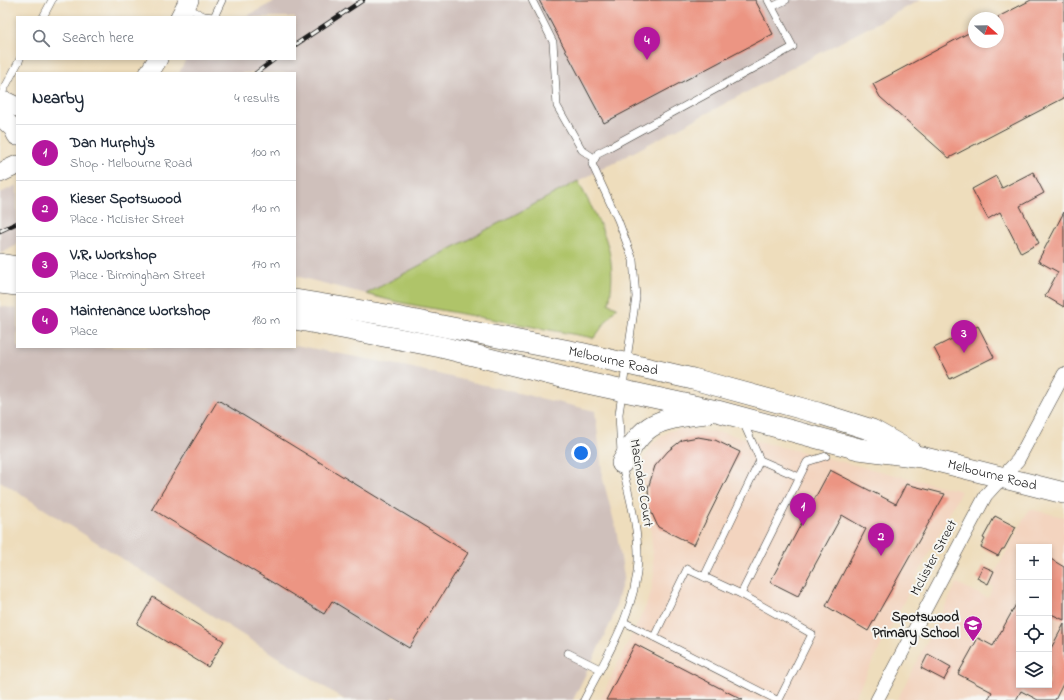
<!DOCTYPE html>
<html lang="en">
<head>
<meta charset="utf-8">
<style>
	body { margin:0; font-family:"Indie Flower",sans-serif; background:#f6f6f7; color:#1f2937 }
	.controls { position:absolute; right:12px; bottom:12px; display:grid; overflow:hidden; border-radius:0px; box-shadow:0 2px 6px #0003 }
	.controls button { width:36px; height:36px; display:grid; place-items:center; padding:0; border:0; border-bottom:1px solid #e0e1e3; background:#fff; color:#1f2937; font:20px sans-serif }
	.compass { position:absolute; left:968px; top:12px; width:36px; height:36px; border-radius:50%; background:#fff; box-shadow:0 2px 6px #0003; rotate:110deg }
	.you { position:absolute; left:581px; top:453px; width:14px; height:14px; margin:-10px; border:3px solid #fff; border-radius:50%; background:#1a73e8; box-shadow:0 0 0 6px #1a73e833 }
	.badge { display:grid; place-items:center; width:26px; height:26px; border-radius:50%; background:#b5179e; color:#fff; font-size:13px; font-weight:700 }
	.pin { position:absolute; translate:-50% -33px; filter:drop-shadow(0 1px 2px #0008) }
	.pin::after { content:''; position:absolute; top:21px; width:14px; height:12px; background:inherit; clip-path:polygon(0 0,100% 0,50% 100%) }
	.list { margin:0; padding:0; list-style:none }
	h2 { display:flex; justify-content:space-between; align-items:center; height:52px; margin:0; padding:0 16px; font-size:17px }
	h2 small { font-size:13px; font-weight:400; color:#747a83 }
	.list li { display:grid; grid-template-columns:26px 1fr auto; gap:12px; align-items:center; box-sizing:border-box; height:56px; padding:0 16px; border-top:1px solid #e0e1e3 }
	.list b { display:block; font-size:15px; white-space:nowrap }
	.list p { margin:0; font-size:13px; white-space:nowrap; color:#747a83 }
	.list em { font-size:13px; font-style:normal; color:#747a83 }
	.icon { flex:none; width:22px; height:22px; fill:none; stroke:currentColor; stroke-width:2; stroke-linecap:round; stroke-linejoin:round }
	.map { position:relative; flex:none; width:1064px; height:700px; overflow:hidden }
	.search { position:absolute; background:#fff; box-shadow:0 2px 6px #0003; left:16px; top:16px; width:280px; height:44px; display:flex; align-items:center; gap:10px; box-sizing:border-box; padding:0 14px; border-radius:0px; color:#747a83; font-size:15px }
	.panel { position:absolute; background:#fff; box-shadow:0 2px 6px #0003; left:16px; top:72px; width:280px; height:276px; border-radius:0px }
	.map>svg:first-child { display:block }
</style>
</head>
<body>
<div class="map">
<svg width="1064" height="700" viewBox="0 0 1064 700">
	<rect width="100%" height="100%" fill="#f6f6f2"/>
	<filter id="ink" filterUnits="userSpaceOnUse"><feTurbulence type="fractalNoise" baseFrequency=".025" numOctaves="2"/><feDisplacementMap in="SourceGraphic" scale="8" xChannelSelector="R" yChannelSelector="G"/><feConvolveMatrix kernelMatrix="1 2 1 2 8 2 1 2 1" color-interpolation-filters="sRGB"/></filter>
	<filter id="wash" filterUnits="userSpaceOnUse"><feTurbulence type="fractalNoise" baseFrequency=".012" numOctaves="4" result="noise"/><feDisplacementMap in="SourceGraphic" scale="16" xChannelSelector="R" yChannelSelector="G"/><feGaussianBlur stdDeviation="0.9" result="paint"/><feColorMatrix in="noise" values="0 0 0 0 0 0 0 0 0 0 0 0 0 0 0 0 0 1.4 0 .05"/><feComposite in="paint" operator="in"/></filter>
	<g filter="url(#wash)">
		<rect width="100%" height="100%" fill="#eeddbc"/>
		<g fill="#f3d4bf" fill-rule="evenodd">
			<path d="M682,429L724,433L961,491L853,700H600L645,608L651,592L654,574L651,532L642,476L644,459L651,445L659,438L669,431Z"/>
			<path d="M1029,509L1064,517V700H897L957,583L988,598L993,586L989,584ZM1019,547H1049V685H1019Z"/>
		</g>
		<g fill="#cfc0bb">
			<path d="M277,0H920L366,294L295,276V73H179L186,59H295V17H245Z"/>
			<path d="M17,185V245L2,253H0V193Z"/>
			<path d="M0,306L17,309V347H295V345L408,367L595,411L603,479L616,529L624,576L612,620L573,700H400L394,697L391,700H345L0,481Z"/>
		</g>
		<path fill="#afc469" stroke="#667042" d="M578,181C601,226 619,251 609,304L617,307L594,338L397,302L366,294Z"/>
		<g id="blocks">
			<g fill="#ec9583">
				<path d="M539,0H755L773,34L604,123Z"/>
				<path d="M1031,0H1064V98L949,158L880,97L873,84L974,30V42H998V17Z"/>
				<path d="M1033,172L1044,193L1020,206L1039,243L1021,253L1000,212L988,219L972,189L996,176L1002,188Z"/>
				<path d="M1064,212V307L1045,296L1058,272L1038,261Z"/>
				<path d="M978,326L994,357L950,379L934,348Z"/>
				<path d="M218,400L468,553L409,648L332,601L324,614L152,509Z"/>
				<path d="M698,437L715,440L740,452L694,545L658,527L649,507L648,488L655,466L668,451L682,440Z"/>
				<path d="M830,470L896,504L906,484L945,494L868,631L826,606L866,529L842,515L798,596L770,582Z"/>
				<path d="M995,516L1016,527L1004,549H1002L998,556L981,547L985,539L983,538Z"/>
				<path d="M1049,558L1064,567V620L1049,613Z"/>
				<path d="M983,566L994,571L988,584L977,578Z"/>
				<path d="M153,597L224,641L208,667L137,624Z"/>
				<path d="M1019,599V685H1049V652L1064,624V682L1055,700H1038L1021,691L1016,700H988L992,692L958,674L978,638L993,646Z"/>
				<path d="M635,644L743,700H606Z"/>
				<path d="M928,654L951,667L944,680L921,668Z"/>
			</g>
		</g>
	</g>
	<g filter="url(#ink)">
		<use href="#blocks" fill-opacity="0" stroke="#3c3934" stroke-width="1"/>
		<g fill="none" stroke-linecap="round" stroke-linejoin="round">
			<defs>
				<g id="lane">
					<path d="M532,0L553,42L557,106L582,150L594,158"/>
					<path d="M185,7L204,16L214,17L222,0"/>
					<path d="M772,7L786,0"/>
					<path d="M43,17L52,0"/>
					<path d="M0,97L20,59"/>
					<path d="M621,453L619,414L636,297L633,260L618,220L592,164L598,153L608,148L793,47L768,0"/>
					<path d="M760,460L799,477"/>
					<path d="M704,577L760,460L743,422"/>
					<path d="M741,594L807,462L826,456"/>
					<path d="M624,622L777,700"/>
					<path d="M654,637L687,569L741,594L812,634L779,700"/>
					<path d="M568,653L600,669"/>
					<path d="M584,700C606,657 636,611 638,561C639,529 629,496 622,465"/>
				</g>
				<path id="street" d="M877,700L986,495L1018,460L1064,374"/>
				<g id="secondary">
					<path d="M180,17L189,0"/>
					<path d="M149,73L158,59"/>
					<path d="M0,104L7,102L17,107"/>
					<path d="M0,116L13,128L17,136"/>
					<path d="M0,173L17,165"/>
				</g>
				<g id="primary">
					<path d="M0,264L17,267"/>
					<path d="M0,283L17,285"/>
					<path id="s1" d="M295,300L381,314L580,353L693,379L818,413L872,430L911,452"/>
					<path id="s2" d="M295,319L441,347L578,381L717,411L859,449L921,457L1064,493"/>
					<path d="M622,463C645,420 658,420 705,413"/>
				</g>
			</defs>
			<use href="#lane" stroke="#3c3934" stroke-width="8"/>
			<use href="#street" stroke="#3c3934" stroke-width="14"/>
			<use href="#secondary" stroke="#3c3934" stroke-width="20"/>
			<use href="#primary" stroke="#3c3934" stroke-width="22"/>
			<use href="#lane" stroke="#fff" stroke-width="7"/>
			<use href="#street" stroke="#fff" stroke-width="13"/>
			<use href="#secondary" stroke="#fff" stroke-width="19"/>
			<use href="#primary" stroke="#fff" stroke-width="21"/>
			<defs>
				<g id="rail">
					<path d="M295,45L363,0"/>
					<path d="M256,73L275,59"/>
					<path d="M0,231L17,223"/>
				</g>
			</defs>
			<use href="#rail" stroke="#1c1c1c" stroke-width="4.5"/>
			<use href="#rail" stroke="#f6f6f2" stroke-width="3" stroke-dasharray="9" stroke-linecap="butt"/>
		</g>
	</g>
	<defs>
		<symbol id="school-pin" viewBox="-11 -11 22 30"><path d="M0 17L-7.5 6A9.5 9.5 0 1 1 7.5 6Z" fill="#b5179e" stroke="#f6f6f2"/><path d="M0-5L7-2L0 1L-7-2ZM-4 1L0 2.5L4 1V4Q0 6-4 4Z" fill="#fff"/></symbol>
	</defs>
	<g fill-rule="evenodd">
		<use href="#school-pin" x="962" y="614" width="22" height="30"/>
	</g>
	<g text-anchor="middle" dominant-baseline="central" stroke-width="4" stroke-linejoin="round" paint-order="stroke">
		<g font-size="14" fill="#1c1c1c" stroke="#f6f6f2">
			<text stroke="none"><textPath href="#s1" startOffset="324">Melbourne Road</textPath></text>
			<text stroke="none"><textPath href="#s2" startOffset="715">Melbourne Road</textPath></text>
			<text transform="translate(641 483) rotate(81)">Macindoe Court</text>
			<text transform="translate(934 558) rotate(-62)">McLister Street</text>
		</g>
		<g font-size="14" font-weight="bold" fill="#1c1c1c" stroke="#f6f6f2" text-anchor="end">
			<text x="959" y="617">Spotswood<tspan x="959" dy="16">Primary School</tspan></text>
		</g>
	</g>
</svg>
<div class="controls">
<button>+</button>
<button>−</button>
<button><svg class="icon" aria-label="locate" viewBox="0 0 24 24"><circle cx="12" cy="12" r="6"/><path d="M12 2v4M12 18v4M2 12h4M18 12h4"/></svg></button>
<button><svg class="icon" aria-label="layers" viewBox="0 0 24 24"><path d="M12 4l9 5-9 5-9-5zM3 14l9 5 9-5"/></svg></button>
</div>
<svg class="compass" viewBox="-18 -18 36 36"><path d="M0-13l5 13h-10z" fill="#e53935"/><path d="M0 13l5-13h-10z" fill="#747a83"/></svg>
<div class="you"></div>
<div class="pin badge" style="left:803px;top:526px">1</div>
<div class="pin badge" style="left:881px;top:556px">2</div>
<div class="pin badge" style="left:964px;top:353px">3</div>
<div class="pin badge" style="left:647px;top:60px">4</div>
<div class="search"><svg class="icon" aria-label="search" viewBox="0 0 24 24"><circle cx="10" cy="10" r="6"/><path d="M15 15l6 6"/></svg>Search here</div>
<section class="panel">
<h2>Nearby<small>4 results</small></h2>
<ul class="list">
<li><span class="badge">1</span><div><b>Dan Murphy's</b><p>Shop · Melbourne Road</p></div><em>100 m</em></li>
<li><span class="badge">2</span><div><b>Kieser Spotswood</b><p>Place · McLister Street</p></div><em>140 m</em></li>
<li><span class="badge">3</span><div><b>V.R. Workshop</b><p>Place · Birmingham Street</p></div><em>170 m</em></li>
<li><span class="badge">4</span><div><b>Maintenance Workshop</b><p>Place</p></div><em>180 m</em></li>
</ul>
</section>
</div>
</body>
</html>
